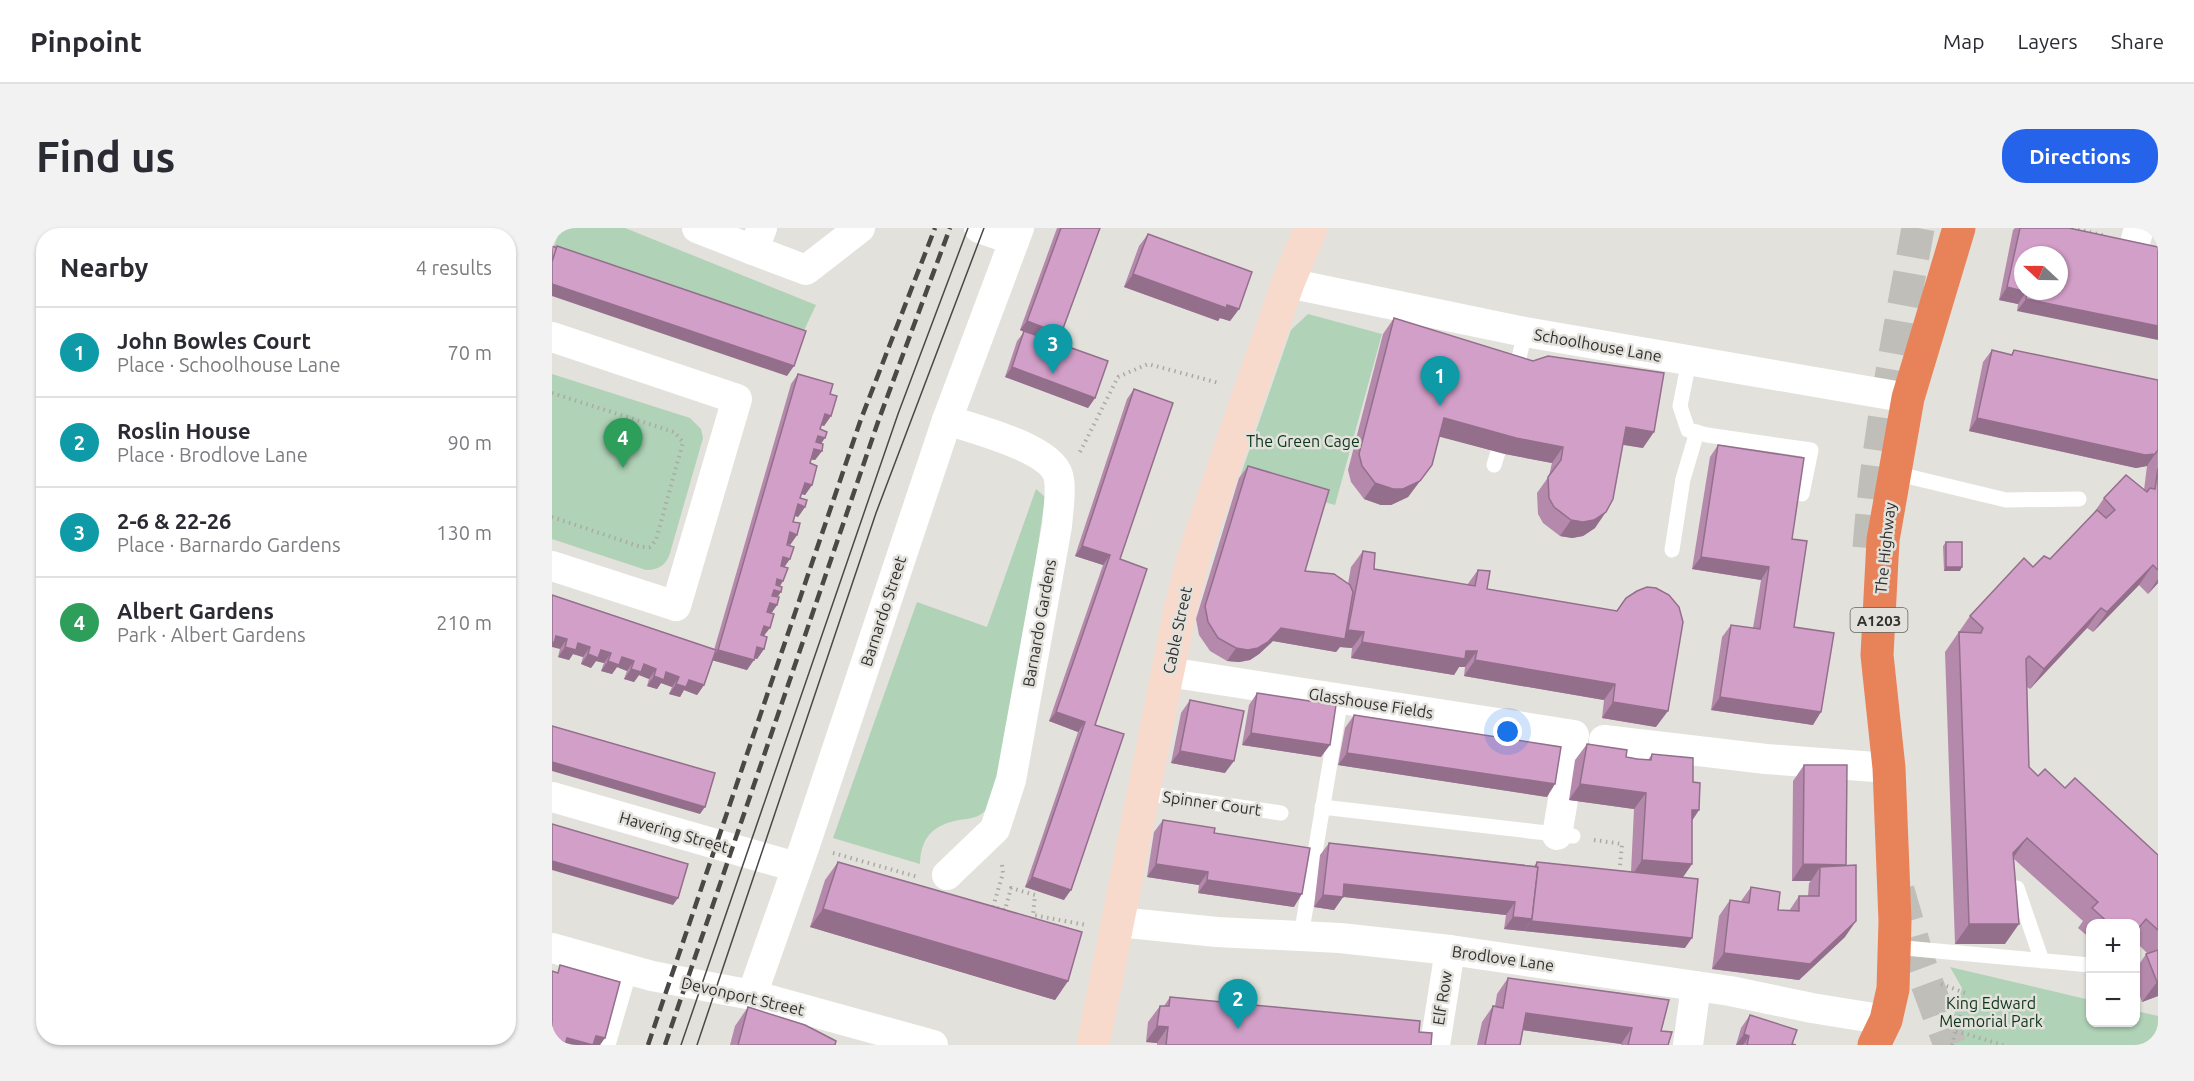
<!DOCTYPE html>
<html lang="en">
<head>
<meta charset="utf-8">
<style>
	body { margin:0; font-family:Ubuntu,sans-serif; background:#f2f2f3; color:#2b2b33 }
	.controls { position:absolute; right:18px; bottom:18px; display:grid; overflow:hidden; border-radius:12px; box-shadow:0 2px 4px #0004 }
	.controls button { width:54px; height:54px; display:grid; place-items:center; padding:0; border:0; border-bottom:2px solid #e1e1e2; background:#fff; color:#2b2b33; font:30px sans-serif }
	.compass { position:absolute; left:1462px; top:18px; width:54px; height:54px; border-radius:50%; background:#fff; box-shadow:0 2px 4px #0004; rotate:292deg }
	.you { position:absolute; left:956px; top:504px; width:21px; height:21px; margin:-15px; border:4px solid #fff; border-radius:50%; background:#1a73e8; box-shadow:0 0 0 9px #1a73e833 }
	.badge { display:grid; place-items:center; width:39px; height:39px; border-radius:50%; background:#2563eb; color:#fff; font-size:20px; font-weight:700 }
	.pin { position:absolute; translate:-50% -50px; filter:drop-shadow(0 2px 3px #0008) }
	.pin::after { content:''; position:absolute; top:32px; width:21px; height:18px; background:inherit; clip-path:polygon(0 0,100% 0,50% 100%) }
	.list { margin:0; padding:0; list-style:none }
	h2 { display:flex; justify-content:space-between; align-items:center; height:78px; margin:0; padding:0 24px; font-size:26px }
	h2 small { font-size:20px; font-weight:400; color:#7c7c81 }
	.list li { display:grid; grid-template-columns:39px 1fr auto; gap:18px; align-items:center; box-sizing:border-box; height:90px; padding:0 24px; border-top:2px solid #e1e1e2 }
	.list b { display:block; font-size:22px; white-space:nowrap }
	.list p { margin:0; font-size:20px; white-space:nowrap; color:#7c7c81 }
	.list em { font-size:20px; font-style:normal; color:#7c7c81 }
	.map { position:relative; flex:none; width:1606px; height:817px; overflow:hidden; border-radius:24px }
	header { display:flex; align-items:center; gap:36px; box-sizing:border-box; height:84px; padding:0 30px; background:#fff; border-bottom:2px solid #e1e1e2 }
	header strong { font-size:28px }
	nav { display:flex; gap:33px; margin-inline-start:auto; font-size:21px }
	.intro { display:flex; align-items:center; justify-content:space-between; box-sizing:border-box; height:144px; padding:0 36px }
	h1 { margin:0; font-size:42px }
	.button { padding:15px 27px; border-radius:24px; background:#2563eb; color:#fff; font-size:21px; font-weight:700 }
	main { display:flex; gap:36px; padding:0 36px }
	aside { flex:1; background:#fff; border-radius:24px; box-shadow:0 2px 4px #0004 }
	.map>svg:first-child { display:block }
</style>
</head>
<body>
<header>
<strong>Pinpoint</strong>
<nav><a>Map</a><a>Layers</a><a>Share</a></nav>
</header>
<div class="intro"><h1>Find us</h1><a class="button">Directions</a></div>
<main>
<aside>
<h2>Nearby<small>4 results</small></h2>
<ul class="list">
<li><span class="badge" style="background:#0f9aa8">1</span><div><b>John Bowles Court</b><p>Place · Schoolhouse Lane</p></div><em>70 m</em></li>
<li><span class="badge" style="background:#0f9aa8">2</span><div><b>Roslin House</b><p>Place · Brodlove Lane</p></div><em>90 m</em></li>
<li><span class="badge" style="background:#0f9aa8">3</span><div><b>2-6 &amp; 22-26</b><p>Place · Barnardo Gardens</p></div><em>130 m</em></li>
<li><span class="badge" style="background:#2e9e5b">4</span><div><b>Albert Gardens</b><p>Park · Albert Gardens</p></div><em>210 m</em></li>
</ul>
</aside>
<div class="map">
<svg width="1606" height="817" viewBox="0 0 1606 817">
	<rect width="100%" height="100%" fill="#e3e1db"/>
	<g fill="#b0d2b7">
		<path d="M9,0H73L264,77L247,113L0,23Z"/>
		<path d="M756,86L830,106L783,277L688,249L739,102Z"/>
		<path d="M0,146L138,190L149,201L151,210L118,325C114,337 107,342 94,342L0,311Z"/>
		<path d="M484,261L493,269L452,551C447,561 442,576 433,583C426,590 416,591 407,592C381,597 369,609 368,636L281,610L365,374L435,399Z"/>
		<path d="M1398,739L1538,772V794H1584V783L1606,788V817H1393L1410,760Z"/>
	</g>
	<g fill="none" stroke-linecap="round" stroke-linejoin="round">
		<g stroke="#bfbeb8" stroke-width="33" stroke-dasharray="33 16" stroke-linecap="butt">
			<path d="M1317,320C1325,212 1347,106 1366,0"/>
			<path d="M1346,662L1367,734L1398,817"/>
		</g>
		<g stroke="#acaaa5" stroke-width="4" stroke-dasharray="1.5 4.5" stroke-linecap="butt">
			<path d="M1520,0L1554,8"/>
			<path d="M0,165L122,204L131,214L104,312L98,319H89L0,289"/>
			<path d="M528,224L566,149L596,136L667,155"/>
			<path d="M1042,612L1070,616L1068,638"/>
			<path d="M281,625L366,649"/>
			<path d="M450,637L451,645L441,679L453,682L459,660L483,667L481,687L534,697"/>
			<path d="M1389,756L1413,765L1400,817"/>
			<path d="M1404,803L1451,817"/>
		</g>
		<g stroke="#fff" stroke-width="15">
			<path d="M1137,133L1128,178L1136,202L1155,207L1259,222L1250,266"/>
			<path d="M963,147L973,104"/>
			<path d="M942,237L946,224"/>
			<path d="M1342,245L1454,272L1527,271"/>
			<path d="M1120,322L1131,251L1145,204"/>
			<path d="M591,565L729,585"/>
			<path d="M770,579L1021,608"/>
			<path d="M1465,660L1490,733"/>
			<path d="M749,708L789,470"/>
			<path d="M1342,719L1538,737"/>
			<path d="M56,817L78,742"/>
		</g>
		<g stroke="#fff" stroke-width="30">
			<path d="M145,0L201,22L210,0"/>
			<path d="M427,0L462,12"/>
			<path d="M1583,15L1587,0"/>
			<path d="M201,22L254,42L308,0"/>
			<path d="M736,55L973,104L1356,170"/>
			<path d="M0,109L185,171L124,378L0,338"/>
			<path d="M395,192C422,201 497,219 506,247C510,260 506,284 505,298L459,552L443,601L395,647"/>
			<path d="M616,444L1022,507L1005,607"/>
			<path d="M1052,512L1214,531L1337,540"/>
			<path d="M0,569L244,639"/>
			<path d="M566,694L665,704L788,710L898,722L1178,763L1260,780L1334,792"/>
			<path d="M0,720L100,748L200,767L381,817"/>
			<path d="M200,767L253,617L395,192L467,0"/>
			<path d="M883,817L898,722"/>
			<path d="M1136,817L1144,758"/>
		</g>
		<path stroke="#f8dacd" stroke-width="33" d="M541,817L628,382L641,331L685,200L736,55L759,0"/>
		<path stroke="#e88259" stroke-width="33" d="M1322,817L1334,792L1341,761L1343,693L1337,540L1325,427L1331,312L1356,170L1407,0"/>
		<g stroke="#4a4946" stroke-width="1.5">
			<path d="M129,817L346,186L416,0"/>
			<path d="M145,817L324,285L432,0"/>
		</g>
		<g stroke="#4a4946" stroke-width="4.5" stroke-dasharray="12 6" stroke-linecap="butt">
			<path d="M96,817L309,191L383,0"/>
			<path d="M113,817L327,191L398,0"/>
		</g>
	</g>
	<g fill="#b589ac">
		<path d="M505,0H548L503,114L543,170L536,180L453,149L465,113L472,104L468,102Z"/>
		<path d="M1463,0H1517L1606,19L1465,83L1466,76L1447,72L1461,2Z"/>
		<path d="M596,6L687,81L678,93L668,90L666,93L572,59L587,18Z"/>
		<path d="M842,90L1091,220L1071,217L1043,300L1031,308L1020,310L1008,308L991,295L986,286L985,265L997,248L1000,235L953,226L887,208L880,237L856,269L839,277H829L812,271L799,254L796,242L831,106Z"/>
		<path d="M1440,122L1459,127L1462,122L1606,152V355L1596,366L1587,357L1541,404L1535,400L1478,461L1475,459L1477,539L1486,548L1513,560L1606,627V768L1590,774L1584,756V741L1594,726H1596L1584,714V696H1539V711L1526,700L1531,693L1462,631L1453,716H1403L1393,424L1418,388L1481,339L1498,331L1541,286L1552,270L1592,262L1595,238L1584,240L1417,203L1431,134Z"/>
		<path d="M246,146L278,166L279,188L272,198L269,197L268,201L270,223L263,232L259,231L258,235L260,257L253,267L249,266L248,270L253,279L246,289L243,288L241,294L245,307L238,317L235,316L232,339L228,358L229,364L225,369V377L219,386L212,408V421L205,431L202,430L195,442L161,432L152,457L145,467L132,462L128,469L117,466L120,459L109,455L105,461L95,458L97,451L87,447L82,454L72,451L75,443L65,439L60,446L49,443L52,435L44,433L39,440L29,436L31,429L21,426L17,432L6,429L8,421L0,367L162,422L239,156Z"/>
		<path d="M582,161L568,331L543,497L512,672L473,659L526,504L497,493L551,337L523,328L575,171Z"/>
		<path d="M1166,217L1240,311L1242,399L1261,497L1159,482L1170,409L1179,397L1201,400L1209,352L1140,341L1158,229Z"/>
		<path d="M696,238L753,343L796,356L799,339L811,323L822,341L915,357L926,342L935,361L1065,383L1104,499L1050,490L1052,472L912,448L913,439H907L902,447L799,430L800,420L788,419L784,424L721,413L707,426L698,432L687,434L675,433L658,423L647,407L644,391L687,250Z"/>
		<path d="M1394,314L1408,343H1392L1391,318Z"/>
		<path d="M705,465L769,529L690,517L697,477Z"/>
		<path d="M638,472L673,545L619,535L629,485Z"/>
		<path d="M802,487L995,569L786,537L793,500Z"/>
		<path d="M1035,516L1074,529L1096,532L1100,526L1141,554L1147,582L1140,593V636L1131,649L1133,720L952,701L954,687L791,669L782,682L762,679L768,627L777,615L982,638L985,634L1079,644L1082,581L1017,572L1023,532Z"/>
		<path d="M1252,537L1293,709L1247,752L1160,741L1167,688L1178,672L1189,673L1199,659L1226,682L1237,683L1247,668H1256L1257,655L1259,653H1240L1241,553Z"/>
		<path d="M611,592L662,605L742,679L646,665L647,657L595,649L602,604Z"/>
		<path d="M286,634L516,753L503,772L258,699L273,652Z"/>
		<path d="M956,750L1109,803L1116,817H1069V816L971,802L968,817H925L930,794L941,778H943L945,766Z"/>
		<path d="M618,769L867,804L879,817H605V815L594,814L596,794L608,778H612Z"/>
		<path d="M196,779L283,817H178L183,798Z"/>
		<path d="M1198,787L1240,816L1244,817H1184L1189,800Z"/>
	</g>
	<g fill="#936f8c">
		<path d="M581,46L687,81L678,93L668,90L666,93L572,59Z"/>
		<path d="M0,56L242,138L235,148L0,68Z"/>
		<path d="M1455,59L1475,63L1466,76L1447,72Z"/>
		<path d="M1474,71L1606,98V112L1465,83Z"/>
		<path d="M475,93L509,106L502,116L468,102Z"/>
		<path d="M460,139L543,170L536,180L453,149Z"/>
		<path d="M273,186L279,188L272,198L266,196Z"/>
		<path d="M892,190L1011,219L1000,235L953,226L881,207Z"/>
		<path d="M1425,190L1603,226L1595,238L1584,240L1417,203Z"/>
		<path d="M1074,199L1102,204L1091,220L1062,215Z"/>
		<path d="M266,208L273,210L266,220L259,218Z"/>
		<path d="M262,221L270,223L263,232L255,231Z"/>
		<path d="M880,237L856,269L839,277H829L812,271L823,255Z"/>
		<path d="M253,255L260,257L253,267L246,265Z"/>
		<path d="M246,276L253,279L246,289L239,286Z"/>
		<path d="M1054,284L1043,300L1031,308L1020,310L1008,308L1019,292Z"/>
		<path d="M238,304L245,307L238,317L231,314Z"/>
		<path d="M530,318L558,327L551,337L523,328Z"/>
		<path d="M231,329L238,331L231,341L225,339Z"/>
		<path d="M1149,329L1217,339L1209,352L1140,341Z"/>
		<path d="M1601,337L1587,357L1541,404L1555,384Z"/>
		<path d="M1394,339H1410L1408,343H1392Z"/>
		<path d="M225,351L231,353L225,363L229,364L222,374L215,372Z"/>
		<path d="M1606,351V355L1596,366Z"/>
		<path d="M218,375L225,377L218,387L211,384Z"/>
		<path d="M1549,380L1535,400L1478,461L1492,441Z"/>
		<path d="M212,398L218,400L211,409L205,408Z"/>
		<path d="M729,400L790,411L796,402L812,404L800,420L788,419L784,424L721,413L707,426L698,432L687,434L675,433L684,420Z"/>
		<path d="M4,408L15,411L8,421L0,419V414Z"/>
		<path d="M810,414L925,423L913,439H907L902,447L799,430Z"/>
		<path d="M26,415L38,419L31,429L21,426L17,432L6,429L13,419Z"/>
		<path d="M205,419L212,421L205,431L198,429Z"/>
		<path d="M49,422L59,425L52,435L44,433L39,440L29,436L36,426Z"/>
		<path d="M166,422L202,432L195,442L159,432Z"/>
		<path d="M70,429L82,433L75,443L65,439L60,446L49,443L56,433Z"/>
		<path d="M923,432L1063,456L1052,472L912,448Z"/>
		<path d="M92,436L104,441L97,451L87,447L82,454L72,451L79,441Z"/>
		<path d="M114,444L127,449L120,459L109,455L105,461L95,458L102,448Z"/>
		<path d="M137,452L152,457L145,467L132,462L128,469L117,466L124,456Z"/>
		<path d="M1168,469L1269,484L1261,497L1159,482Z"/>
		<path d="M1061,474L1116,483L1104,499L1050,490Z"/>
		<path d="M504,484L533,494L526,504L497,493Z"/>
		<path d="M699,505L778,517L769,529L690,517Z"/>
		<path d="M628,523L682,533L673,545L619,535Z"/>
		<path d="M795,525L1003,556L995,569L786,537Z"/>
		<path d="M0,534L153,579L148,586L0,543Z"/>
		<path d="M1028,556L1094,565L1082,581L1017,572Z"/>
		<path d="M1140,582H1147L1136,598Z"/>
		<path d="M1475,610L1461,630V625Z"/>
		<path d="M1090,632L1140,636L1129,652L1079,649Z"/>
		<path d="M0,633L126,670L121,677L0,642Z"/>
		<path d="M604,636L656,644L647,657L595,649Z"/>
		<path d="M1251,636L1294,637L1283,653L1268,639L1259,653H1240Z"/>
		<path d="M480,649L519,662L512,672L473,659Z"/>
		<path d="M655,652L750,666L742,679L646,665Z"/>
		<path d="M792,656L963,674L954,687L784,668Z"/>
		<path d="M771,667L791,669L782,682L762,679Z"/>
		<path d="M271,681L516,753L503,772L258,699Z"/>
		<path d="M961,689L980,691L972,703L952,701Z"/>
		<path d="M979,693L1140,710L1133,720L972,703Z"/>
		<path d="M1304,693L1293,709L1247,752L1160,741L1172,725Z"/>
		<path d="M1417,696H1467L1453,716H1403Z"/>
		<path d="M1606,753V768L1590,774L1605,754Z"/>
		<path d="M974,785L1080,800L1069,816L963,801Z"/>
		<path d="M605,798L616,799L605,815L594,814Z"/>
		<path d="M1192,806L1197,808L1191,817H1184Z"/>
		<path d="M44,808L53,810L48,817H0V814L15,810Z"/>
	</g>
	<g fill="#d29fc8" stroke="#936f8c" stroke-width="1.5">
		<path d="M509,0H548L509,106L475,93Z"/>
		<path d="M1468,0H1517L1606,19V98L1474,71L1475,63H1473H1507V27H1471V63L1455,59Z"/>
		<path d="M596,6L700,44L687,81L675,77L674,80L581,46Z"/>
		<path d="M0,18L5,20L0,34Z"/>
		<path d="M5,18L254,103L242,138L0,56V34Z"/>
		<path d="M842,90L981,133L996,128L1112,145L1102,204L1074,199L1061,271L1054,284L1042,292L1031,294L1019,292L1002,279L997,270L996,249L1009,232L1011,219L964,210L892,190L880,237L868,253L851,261H841L823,255L810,238L807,226Z"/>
		<path d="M472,103L556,133L543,170L460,139Z"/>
		<path d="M1440,122L1460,127L1462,122L1606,152V222L1603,226L1593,227L1425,190Z"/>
		<path d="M246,146L281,156L278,166L285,168L279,188L273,186L268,201L275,204L273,210L266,208L264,214L271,216L270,223L262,221L258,235L265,238L260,257L253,255L248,270L255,272L253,279L246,276L241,294L248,295L245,307L238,304L235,317L242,319L238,331L231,329L229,338L236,340L231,353L225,351L224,357L230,359L229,364L222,362L220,368L227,369L225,377L218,375L215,384L222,386L218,400L212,398L209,407L215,409L212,421L205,419L202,432L166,422Z"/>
		<path d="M582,161L621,175L568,331L595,341L543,497L572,506L519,662L480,649L533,494L504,484L558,327L530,318Z"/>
		<path d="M1166,217L1252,230L1240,311L1255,313L1242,399L1282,405L1269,484L1168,469L1179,397L1208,401L1217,339L1149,329Z"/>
		<path d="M696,238L777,262L753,343L782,346L798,357L801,364L793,411L729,400L716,414L706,420L696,422L684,420L666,410L656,394L653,378Z"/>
		<path d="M1606,240V342L1601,337L1555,384L1549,380L1492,441L1477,428L1474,431L1477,539L1486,548L1493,541L1513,560L1523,550L1606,627V702L1594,691L1584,703V696H1568L1565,693L1563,696H1558L1540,680L1546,674L1475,610L1461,625L1467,696H1417L1407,404L1429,405L1431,400L1418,388L1472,330L1481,339L1492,328L1498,331L1545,282L1554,290L1563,282L1552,270L1574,247L1595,264L1598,260L1603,261Z"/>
		<rect x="1394" y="314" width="16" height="25"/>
		<path d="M811,323L823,325L822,341L923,358L926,342L938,343L935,361L1065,383L1074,370L1085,363L1095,359L1104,360L1117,367L1127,379L1131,394L1116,483L1061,474L1063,456L923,432L925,423H914L913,431L810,414L812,404L796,402Z"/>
		<path d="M0,367L164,422L152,457L137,452L134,459L124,456L127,449L114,444L112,452L102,448L104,441L92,436L89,444L79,441L82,433L70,429L67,437L56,433L59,425L49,422L46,430L36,426L38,419L26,415L24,422L13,419L15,411L4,408L2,415L0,414Z"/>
		<path d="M705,465L784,477L778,517L699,505Z"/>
		<path d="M638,472L692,483L682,533L628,523Z"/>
		<path d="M802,487L1009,519L1003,556L795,525Z"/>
		<path d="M0,498L163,545L153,579L0,534Z"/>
		<path d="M1035,516L1075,522L1074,529L1085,531L1099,532L1100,526L1141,530V554L1148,555L1147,582H1140V636L1090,632L1094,565L1028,556Z"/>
		<path d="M1252,537H1295L1294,637L1251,636Z"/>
		<path d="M611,592L663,600L662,605L758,620L750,666L655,652L656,644L604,636Z"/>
		<path d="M0,596L136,636L126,670L0,633Z"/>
		<path d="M777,615L986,639L980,691L961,689L963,674L792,656L791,669L771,667Z"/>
		<path d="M286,634L530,704L516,753L271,681Z"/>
		<path d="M985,634L1146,651L1140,710L979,693L980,691L986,639H984Z"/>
		<path d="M1304,637V693L1258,736L1172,725L1178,672L1197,675L1199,659L1228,664L1226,682L1247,683V668H1267L1268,639Z"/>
		<path d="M1606,722V753L1605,754L1594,726Z"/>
		<path d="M8,737L68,754L53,810L44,808L41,817L15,810L13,817L0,814V743L6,745Z"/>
		<path d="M956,750L1117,772L1109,803L1120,804L1116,817H1076L1080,800L974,785L968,817H933L941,778L951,780Z"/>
		<path d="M618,769L868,793L867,804L880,805L879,817H614L616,799L605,798L608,778H617Z"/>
		<path d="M196,779L253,797L284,813L283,817H186Z"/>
		<path d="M1198,787L1245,802L1240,816L1244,817H1195L1197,808L1192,806Z"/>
	</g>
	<g text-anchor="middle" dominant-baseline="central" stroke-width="5" stroke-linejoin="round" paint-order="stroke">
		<rect fill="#e3e1db" stroke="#666562" stroke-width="1.5" x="1298.5" y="380" width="57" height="24" rx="4.5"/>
		<g font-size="15" font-weight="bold" fill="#31302e">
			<text x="1327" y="392">A1203</text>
		</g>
		<g font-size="16" fill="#31302e" stroke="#e3e1db">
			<text transform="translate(1046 117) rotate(10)">Schoolhouse Lane</text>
			<text transform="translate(1333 320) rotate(-84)">The Highway</text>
			<text transform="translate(331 383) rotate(-72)">Barnardo Street</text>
			<text transform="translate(487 395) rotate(-80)">Barnardo Gardens</text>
			<text transform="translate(625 402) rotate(-78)">Cable Street</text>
			<text transform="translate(819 475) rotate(9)">Glasshouse Fields</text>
			<text transform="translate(660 575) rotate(8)">Spinner Court</text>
			<text transform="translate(122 604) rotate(16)">Havering Street</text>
			<text transform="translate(951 730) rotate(8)">Brodlove Lane</text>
			<text transform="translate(191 768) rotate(13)">Devonport Street</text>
			<text transform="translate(890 770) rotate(-81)">Elf Row</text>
		</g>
		<g font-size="16" fill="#0c3519" stroke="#e3e1db">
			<text x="751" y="213">The Green Cage</text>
			<text x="1439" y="775">King Edward<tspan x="1439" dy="18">Memorial Park</tspan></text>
		</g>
	</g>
</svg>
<div class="controls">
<button>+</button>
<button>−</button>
</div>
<svg class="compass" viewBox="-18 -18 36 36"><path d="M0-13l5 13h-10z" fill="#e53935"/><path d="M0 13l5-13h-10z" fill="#7c7c81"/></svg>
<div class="you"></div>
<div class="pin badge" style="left:888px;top:178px;background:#0f9aa8">1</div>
<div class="pin badge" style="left:686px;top:801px;background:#0f9aa8">2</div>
<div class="pin badge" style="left:501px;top:146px;background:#0f9aa8">3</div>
<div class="pin badge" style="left:71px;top:240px;background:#2e9e5b">4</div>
</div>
</main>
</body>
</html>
